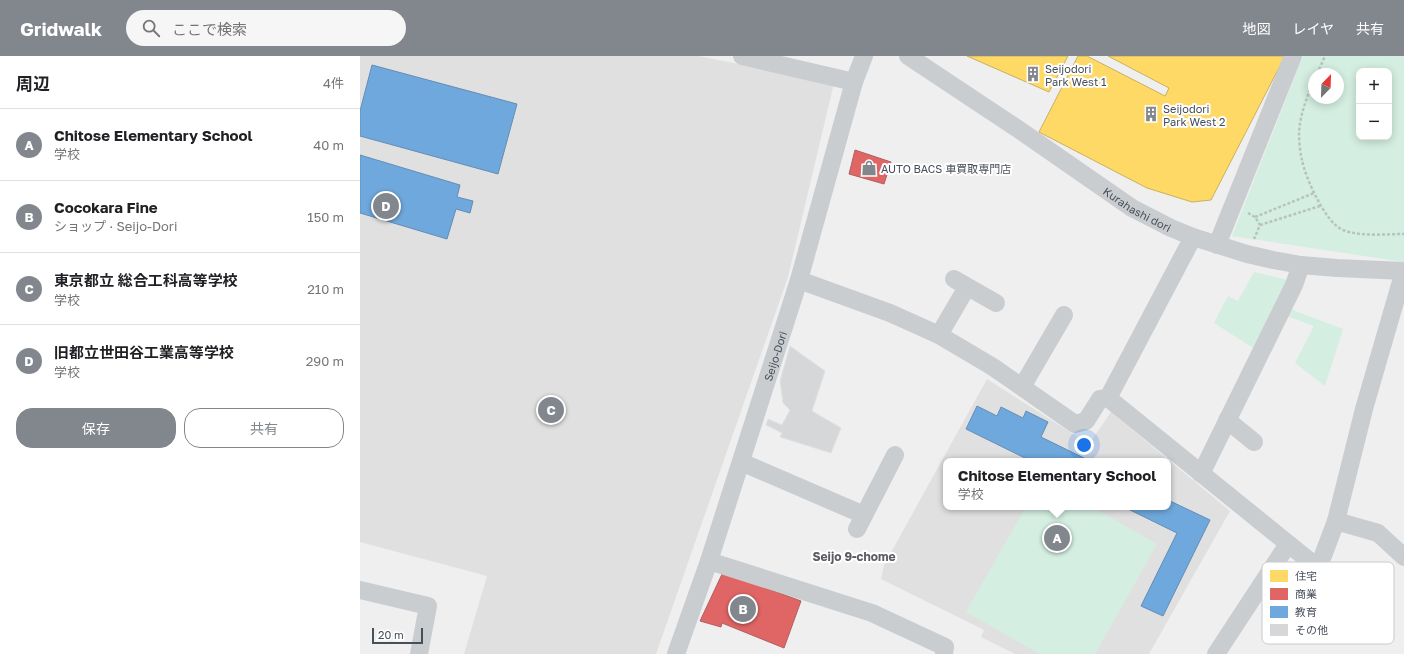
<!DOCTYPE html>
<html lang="ja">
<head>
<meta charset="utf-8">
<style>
	body { margin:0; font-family:"Golos Text","Noto Sans JP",sans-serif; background:#f6f6f6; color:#202124 }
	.controls { position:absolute; right:12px; top:12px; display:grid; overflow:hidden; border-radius:8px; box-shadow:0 2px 10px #0003 }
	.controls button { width:36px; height:36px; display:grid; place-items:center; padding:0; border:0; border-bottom:1px solid #e0e0e0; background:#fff; color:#202124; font:20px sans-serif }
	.compass { position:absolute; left:948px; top:12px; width:36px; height:36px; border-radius:50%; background:#fff; box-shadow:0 2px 10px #0003; rotate:23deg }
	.scale { position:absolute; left:12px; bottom:10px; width:51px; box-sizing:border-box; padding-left:4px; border:2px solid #474f5a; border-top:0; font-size:11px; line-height:14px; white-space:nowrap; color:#474f5a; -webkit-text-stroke:3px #fff; paint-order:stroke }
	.you { position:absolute; left:724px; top:389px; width:14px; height:14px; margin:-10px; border:3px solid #fff; border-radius:50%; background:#1a73e8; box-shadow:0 0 0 6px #1a73e833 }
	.badge { display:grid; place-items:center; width:26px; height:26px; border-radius:50%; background:#82878e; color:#fff; font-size:13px; font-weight:700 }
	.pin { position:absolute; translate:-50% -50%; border:2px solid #fff; box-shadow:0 1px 4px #0006 }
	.popup { position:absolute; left:583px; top:402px; width:228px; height:52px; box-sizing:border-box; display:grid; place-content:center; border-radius:8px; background:#fff; filter:drop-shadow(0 1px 3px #0005); font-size:13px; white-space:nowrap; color:#757577 }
	.popup b { font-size:15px; color:#202124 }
	.popup::after { content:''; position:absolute; left:50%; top:100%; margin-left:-8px; border:8px solid transparent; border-top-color:#fff }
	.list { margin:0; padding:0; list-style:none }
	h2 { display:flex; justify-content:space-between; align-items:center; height:52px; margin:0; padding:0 16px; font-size:17px }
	h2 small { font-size:13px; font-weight:400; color:#757577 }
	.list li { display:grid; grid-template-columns:26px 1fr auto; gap:12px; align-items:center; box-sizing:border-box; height:72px; padding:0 16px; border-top:1px solid #e0e0e0 }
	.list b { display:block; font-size:15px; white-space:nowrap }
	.list p { margin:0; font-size:13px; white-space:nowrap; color:#757577 }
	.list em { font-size:13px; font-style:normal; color:#757577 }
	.actions { display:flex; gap:8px; padding:12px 16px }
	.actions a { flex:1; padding:9px 0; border:1px solid #82878e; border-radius:16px; text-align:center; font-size:14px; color:#82878e }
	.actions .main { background:#82878e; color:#fff }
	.icon { flex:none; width:22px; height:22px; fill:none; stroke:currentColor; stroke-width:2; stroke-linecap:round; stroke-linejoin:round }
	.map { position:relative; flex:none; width:1044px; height:598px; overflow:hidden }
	header { display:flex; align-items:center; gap:24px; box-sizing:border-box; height:56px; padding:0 20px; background:#82878e; color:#fff }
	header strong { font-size:19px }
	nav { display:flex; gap:22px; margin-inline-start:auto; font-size:14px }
	.search { width:280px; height:36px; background:#f6f6f6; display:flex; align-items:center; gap:10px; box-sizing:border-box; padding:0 14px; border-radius:22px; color:#757577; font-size:15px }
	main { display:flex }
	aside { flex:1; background:#fff }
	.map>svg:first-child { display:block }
</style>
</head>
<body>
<header>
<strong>Gridwalk</strong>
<div class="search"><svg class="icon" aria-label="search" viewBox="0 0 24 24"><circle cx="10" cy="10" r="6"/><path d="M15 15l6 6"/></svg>ここで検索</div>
<nav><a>地図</a><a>レイヤ</a><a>共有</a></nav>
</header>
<main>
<aside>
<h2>周辺<small>4件</small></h2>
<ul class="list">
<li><span class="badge">A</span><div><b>Chitose Elementary School</b><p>学校</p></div><em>40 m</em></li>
<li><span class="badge">B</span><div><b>Cocokara Fine</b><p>ショップ · Seijo-Dori</p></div><em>150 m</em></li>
<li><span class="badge">C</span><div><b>東京都立 総合工科高等学校</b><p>学校</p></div><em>210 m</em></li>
<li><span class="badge">D</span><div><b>旧都立世田谷工業高等学校</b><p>学校</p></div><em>290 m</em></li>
</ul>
<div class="actions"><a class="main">保存</a><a>共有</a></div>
</aside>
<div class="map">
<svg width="1044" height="598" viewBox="0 0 1044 598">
	<rect width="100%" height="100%" fill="#efefef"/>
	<g fill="#e1e0e0" fill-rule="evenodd">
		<path d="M0,0H338L474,27L428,221L296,598H104L127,520L0,486Z"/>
		<path d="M627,323L729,388L751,356L870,455L789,598H655L621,581L624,574L521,523L524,509ZM586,405H808V451H586Z"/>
	</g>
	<g fill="#d4eee1" fill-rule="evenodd">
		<path d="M943,0H1044V206L872,180ZM999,15H1029V81H999ZM954,18H978V42H954Z"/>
		<path d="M894,216L932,225L898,295L854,267L868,240L878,245Z"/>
		<path d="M930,253L983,273L965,330L935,307L954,270L927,260Z"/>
		<path d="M666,451H732L797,488L735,598H680L606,556Z"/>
	</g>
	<g fill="#ffd966" stroke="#c8b062">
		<path d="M607,0H708L689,36Z"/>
		<path d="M718,0H727L805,40L809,32L748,0H925L851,144L832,146L787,132L679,76Z"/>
	</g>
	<g fill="#e06666" stroke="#b25f62">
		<path d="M495,94L531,106L524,128L489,118Z"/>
		<path d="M363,516L441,545L424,592L362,567L361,571L340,565Z"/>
	</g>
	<g fill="#6fa8dc" stroke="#638db5">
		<path d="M12,9L157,48L138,118L0,80V55Z"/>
		<path d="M0,99L100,129L97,141L113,145L110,157L96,153L87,183L0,157Z"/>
		<path d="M617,350L637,360L641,351L663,362L666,355L688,366L681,381L730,405H671L606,373Z"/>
		<path d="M808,444L850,464L803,560L781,550L817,477L764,451H808Z"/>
	</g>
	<path fill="#d6d7d9" stroke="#e0e1e2" d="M430,290L465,315L452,355L481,372L471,397L420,381L422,377L406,369L408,363L422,369L430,354L423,347L420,325Z"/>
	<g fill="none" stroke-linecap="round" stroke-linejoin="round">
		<g stroke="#b8c3c1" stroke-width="2.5" stroke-dasharray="3 2" stroke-linecap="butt">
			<path d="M957,18L965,0"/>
			<path d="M954,24C947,41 940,58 939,77C939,85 940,96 942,104C945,121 966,168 983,174C1001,181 1025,178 1044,178"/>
			<path d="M888,157L895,161L900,169L894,183"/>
			<path d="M895,161L954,137"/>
			<path d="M900,169L960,150"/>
		</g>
		<g stroke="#cacdd0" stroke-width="18">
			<path d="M382,0L494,26"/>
			<path id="s1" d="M548,0L658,73L772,152L811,172L833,181L887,198L913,204L941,209L977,212L1044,215"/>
			<path d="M857,189L933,0"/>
			<path d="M594,223L636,247"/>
			<path d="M439,224L530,257L579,279L633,311L715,368L726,365L740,343L748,342L952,507L961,505L976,465L1018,477L1044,501"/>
			<path d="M579,279L607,231"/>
			<path d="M662,331L704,259"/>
			<path d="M748,342L833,181"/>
			<path d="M867,364L894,386"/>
			<path d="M381,406L504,459"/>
			<path d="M841,418L934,229L941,209"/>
			<path d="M976,465L1004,353L1044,215"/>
			<path d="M497,473L535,399"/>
			<path d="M349,505L512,557L585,591L584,598"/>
			<path d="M0,534L68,550L59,598"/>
			<path id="s2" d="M316,598L349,505L439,224L494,26L504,0"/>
			<path d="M856,598L928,488"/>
		</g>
	</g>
	<defs>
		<symbol id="building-bare" viewBox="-9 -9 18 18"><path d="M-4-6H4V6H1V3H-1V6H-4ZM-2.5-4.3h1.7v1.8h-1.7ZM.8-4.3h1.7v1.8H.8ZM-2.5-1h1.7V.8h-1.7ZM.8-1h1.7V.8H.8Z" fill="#82878e" stroke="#fff" stroke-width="2.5" paint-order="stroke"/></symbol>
		<symbol id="shop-bare" viewBox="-9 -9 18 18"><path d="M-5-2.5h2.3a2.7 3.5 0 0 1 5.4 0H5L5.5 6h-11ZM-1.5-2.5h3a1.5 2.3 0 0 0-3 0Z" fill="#82878e" stroke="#fff" stroke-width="2.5" paint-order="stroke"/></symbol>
	</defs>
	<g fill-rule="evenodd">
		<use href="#building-bare" x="662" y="7" width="22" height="22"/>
		<use href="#building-bare" x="780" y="47" width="22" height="22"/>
		<use href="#shop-bare" x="498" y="101" width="22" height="22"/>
	</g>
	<g text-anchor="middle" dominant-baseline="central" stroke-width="4" stroke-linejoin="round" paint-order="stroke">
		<g font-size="11" fill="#474f5a" stroke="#fff" text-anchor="start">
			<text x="685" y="12">Seijodori<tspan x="685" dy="13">Park West 1</tspan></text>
			<text x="803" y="52">Seijodori<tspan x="803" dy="13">Park West 2</tspan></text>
			<text x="521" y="112">AUTO BACS 車買取専門店</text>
		</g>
		<g font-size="11" fill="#474f5a" stroke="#fff">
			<text stroke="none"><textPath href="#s1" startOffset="276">Kurahashi dori</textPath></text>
			<text stroke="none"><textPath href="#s2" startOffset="314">Seijo-Dori</textPath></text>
		</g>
		<g font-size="12" font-weight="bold" fill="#5b5d62" stroke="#fff">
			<text x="494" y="500">Seijo 9-chome</text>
		</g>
	</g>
	<rect x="902" y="506" width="132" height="82" rx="6" fill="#fff" stroke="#c8cace" stroke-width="1"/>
	<rect x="910" y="514" width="18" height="12" fill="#ffd966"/>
	<rect x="910" y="532" width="18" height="12" fill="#e06666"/>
	<rect x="910" y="550" width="18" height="12" fill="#6fa8dc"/>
	<rect x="910" y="568" width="18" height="12" fill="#d6d7d9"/>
	<g font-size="11" fill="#474f5a">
		<text x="935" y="524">住宅</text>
		<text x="935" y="542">商業</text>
		<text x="935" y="560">教育</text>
		<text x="935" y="578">その他</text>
	</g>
</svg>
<div class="controls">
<button>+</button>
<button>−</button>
</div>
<svg class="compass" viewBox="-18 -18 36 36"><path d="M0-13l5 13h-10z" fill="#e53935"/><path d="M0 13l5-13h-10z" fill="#757577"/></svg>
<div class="scale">20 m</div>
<div class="you"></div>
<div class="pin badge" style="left:697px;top:482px">A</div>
<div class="popup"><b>Chitose Elementary School</b>学校</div>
<div class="pin badge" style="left:383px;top:553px">B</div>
<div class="pin badge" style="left:191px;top:354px">C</div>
<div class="pin badge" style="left:26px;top:150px">D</div>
</div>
</main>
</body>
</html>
